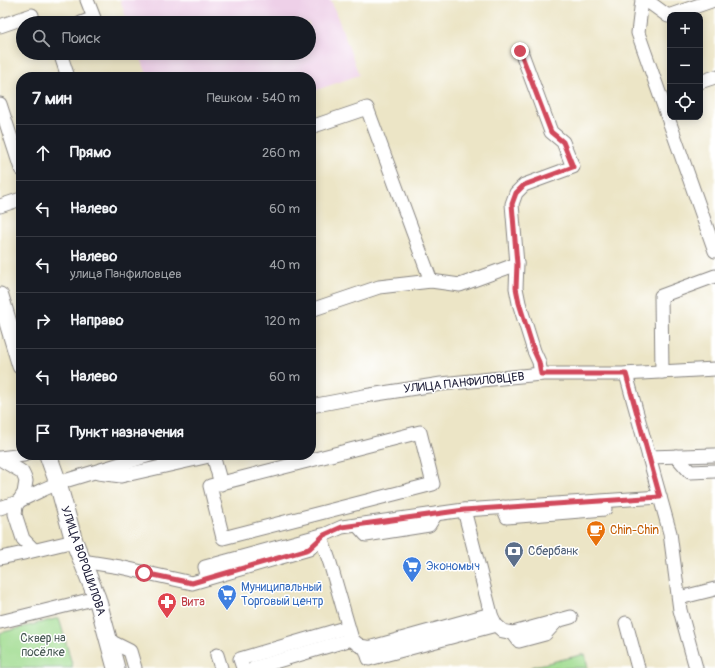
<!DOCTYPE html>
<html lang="ru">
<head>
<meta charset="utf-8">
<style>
	body { margin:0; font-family:Pangolin,sans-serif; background:#20242c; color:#f1f3f6 }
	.controls { position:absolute; right:12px; top:12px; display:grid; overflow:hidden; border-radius:8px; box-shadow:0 2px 10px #0003 }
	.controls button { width:36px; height:36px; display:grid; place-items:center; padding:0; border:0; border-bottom:1px solid #363941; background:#171b24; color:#f1f3f6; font:20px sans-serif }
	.stop { position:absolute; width:12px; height:12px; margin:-9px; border:3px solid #d1495b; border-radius:50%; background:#fff }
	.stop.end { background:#d1495b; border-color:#fff; box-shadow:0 1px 4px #0008 }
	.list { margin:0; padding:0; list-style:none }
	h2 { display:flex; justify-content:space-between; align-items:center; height:52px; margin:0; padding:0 16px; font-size:17px }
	h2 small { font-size:13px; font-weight:400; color:#9ea1a6 }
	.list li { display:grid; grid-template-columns:26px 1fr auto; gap:12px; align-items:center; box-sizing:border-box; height:56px; padding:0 16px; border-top:1px solid #363941 }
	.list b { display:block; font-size:15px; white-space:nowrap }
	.list p { margin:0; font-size:13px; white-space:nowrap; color:#9ea1a6 }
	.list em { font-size:13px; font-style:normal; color:#9ea1a6 }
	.icon { flex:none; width:22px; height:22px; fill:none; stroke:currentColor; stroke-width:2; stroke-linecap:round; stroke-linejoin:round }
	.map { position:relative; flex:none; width:715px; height:668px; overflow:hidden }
	.search { position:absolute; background:#171b24; box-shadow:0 2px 10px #0003; left:16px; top:16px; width:300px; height:44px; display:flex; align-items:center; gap:10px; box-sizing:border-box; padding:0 14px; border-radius:22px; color:#9ea1a6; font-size:15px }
	.panel { position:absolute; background:#171b24; box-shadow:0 2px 10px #0003; left:16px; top:72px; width:300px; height:388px; border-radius:16px }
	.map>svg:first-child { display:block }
</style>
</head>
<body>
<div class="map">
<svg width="715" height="668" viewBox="0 0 715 668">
	<rect width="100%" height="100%" fill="#fff"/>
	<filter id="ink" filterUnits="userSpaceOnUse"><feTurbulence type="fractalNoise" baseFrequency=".025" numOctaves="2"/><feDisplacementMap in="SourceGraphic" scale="8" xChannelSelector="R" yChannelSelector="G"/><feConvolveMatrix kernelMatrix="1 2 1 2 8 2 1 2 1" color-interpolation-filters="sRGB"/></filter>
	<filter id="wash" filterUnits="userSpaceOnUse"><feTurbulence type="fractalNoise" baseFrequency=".012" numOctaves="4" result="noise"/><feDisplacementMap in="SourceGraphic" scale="16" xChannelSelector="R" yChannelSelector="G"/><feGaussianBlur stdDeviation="0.9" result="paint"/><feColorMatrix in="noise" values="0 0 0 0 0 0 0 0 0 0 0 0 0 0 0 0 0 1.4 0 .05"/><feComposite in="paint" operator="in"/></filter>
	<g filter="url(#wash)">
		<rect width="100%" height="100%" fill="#ece5c6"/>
		<path fill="#eed0e8" d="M120,0H331L359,75L311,92V77H148L139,53H309V23H128Z"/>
		<g fill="#a0dc90" stroke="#617f66">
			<path d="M59,618L73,668H0V633Z"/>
			<path d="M585,654L588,668H531V667Z"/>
		</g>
	</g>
	<g filter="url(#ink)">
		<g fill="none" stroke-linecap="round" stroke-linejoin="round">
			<defs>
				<g id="minor">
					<path d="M642,0L638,33L715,251"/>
					<path d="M646,0L668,16L714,0"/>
					<path d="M81,23L94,18L87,0"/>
					<path d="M0,26L32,15"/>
					<path d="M60,53L68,77"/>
					<path d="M700,82L715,77"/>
					<path d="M0,104L21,169"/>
					<path d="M311,127L367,108L431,281"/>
					<path d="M0,206L21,199"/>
					<path d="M517,264L512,204L516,193L524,185L573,167L563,142L551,132L521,51"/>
					<path d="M311,310L379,287L431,281L460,285L517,264L516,288L519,303L534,351L539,362L541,374"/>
					<path d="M662,372L661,296L715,276"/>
					<path d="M626,374L670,533L680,610L696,668"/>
					<path d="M311,406L364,396L441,384L541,374H623L715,369"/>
					<path d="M420,432L433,484L223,538L210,486Z"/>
					<path d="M213,455L221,484"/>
					<path d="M676,456L690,472L715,471"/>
					<path d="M649,457L715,455"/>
					<path d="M0,458L24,455"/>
					<path d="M0,459L19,470L22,472L24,476L26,481L24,493L16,506L15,514L23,539L34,550"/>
					<path d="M98,473L121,476L205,457L208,455"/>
					<path d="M503,507L507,517L605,509"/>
					<path d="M0,508L15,503L42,490L58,483L150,455"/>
					<path d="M357,525L366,535L429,525L436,514"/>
					<path d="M0,558L24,553L74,541"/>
					<path d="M82,561L120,567L192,583L309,549L324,535L342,527L464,510L660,497"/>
					<path d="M208,578L205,567L322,535"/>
					<path d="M679,598L715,589"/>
					<path d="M492,617L496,625L503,631L513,633L571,617"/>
					<path d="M0,622L97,598"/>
					<path d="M626,623L638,668"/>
					<path d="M513,633L519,641L545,634L557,621"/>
					<path d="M352,639C358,646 363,648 372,647L491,614L464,510"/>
					<path d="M108,640L130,651L135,668"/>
					<path d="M365,647L369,659L496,625"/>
					<path d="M217,655L221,668"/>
					<path d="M243,668L240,659L348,627"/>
					<path d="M254,668L352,639L330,563L321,537"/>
				</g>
				<g id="major">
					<path d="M0,296L21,366"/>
					<path d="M48,455L57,480L74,541L97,598L116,668"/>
				</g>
			</defs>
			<use href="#minor" stroke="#878480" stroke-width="15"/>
			<use href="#major" stroke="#878480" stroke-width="19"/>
			<use href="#minor" stroke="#fff" stroke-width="13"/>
			<use href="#major" stroke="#fff" stroke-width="17"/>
		</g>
	</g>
	<g fill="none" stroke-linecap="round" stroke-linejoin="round" filter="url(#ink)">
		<path stroke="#d1495b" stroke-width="5" d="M144,573L192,583L309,549L324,535L342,527L464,510L660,497L626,374H541L539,362L534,351L519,303L516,288L517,264L512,204L516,193L524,185L573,167L563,142L551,132L520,51"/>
	</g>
	<defs>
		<symbol id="cafe-pin" viewBox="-11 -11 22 30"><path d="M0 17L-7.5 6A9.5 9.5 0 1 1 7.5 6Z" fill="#e8710a" stroke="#fff"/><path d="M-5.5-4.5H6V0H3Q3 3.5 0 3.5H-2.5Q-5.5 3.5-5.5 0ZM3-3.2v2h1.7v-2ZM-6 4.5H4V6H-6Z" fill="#fff"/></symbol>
		<symbol id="bank-pin" viewBox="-11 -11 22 30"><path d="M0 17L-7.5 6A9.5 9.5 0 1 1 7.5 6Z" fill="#5c6f8a" stroke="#fff"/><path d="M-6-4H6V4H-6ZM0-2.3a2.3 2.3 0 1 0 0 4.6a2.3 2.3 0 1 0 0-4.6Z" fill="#fff"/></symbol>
		<symbol id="supermarket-pin" viewBox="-11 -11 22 30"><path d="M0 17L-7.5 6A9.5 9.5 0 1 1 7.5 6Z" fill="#3f7fe0" stroke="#fff"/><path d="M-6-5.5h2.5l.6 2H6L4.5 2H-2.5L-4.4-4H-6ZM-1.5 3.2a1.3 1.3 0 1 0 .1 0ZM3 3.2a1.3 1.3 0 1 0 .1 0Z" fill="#fff"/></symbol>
		<symbol id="pharmacy-pin" viewBox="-11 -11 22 30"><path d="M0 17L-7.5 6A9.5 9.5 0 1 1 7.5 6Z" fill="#e0444e" stroke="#fff"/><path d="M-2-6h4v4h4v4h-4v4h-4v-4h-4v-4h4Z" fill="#fff"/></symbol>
	</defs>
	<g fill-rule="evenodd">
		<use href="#cafe-pin" x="585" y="519" width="22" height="30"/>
		<use href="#bank-pin" x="503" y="540" width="22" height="30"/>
		<use href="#supermarket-pin" x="401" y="555" width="22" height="30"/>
		<use href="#supermarket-pin" x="216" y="583" width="22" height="30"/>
		<use href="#pharmacy-pin" x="156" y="591" width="22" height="30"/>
	</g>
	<g text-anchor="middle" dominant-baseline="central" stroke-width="3" stroke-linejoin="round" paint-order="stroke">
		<g font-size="12" fill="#22223b" stroke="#fff">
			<text transform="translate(464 383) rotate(-6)">УЛИЦА ПАНФИЛОВЦЕВ</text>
			<text transform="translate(83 561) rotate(71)">УЛИЦА ВОРОШИЛОВА</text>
		</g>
		<g font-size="12" fill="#c56008" stroke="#fff" text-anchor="start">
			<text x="610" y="530">Chin-Chin</text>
		</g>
		<g font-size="12" fill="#4e5e75" stroke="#fff" text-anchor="start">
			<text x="528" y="551">Сбербанк</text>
		</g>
		<g font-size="12" fill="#366cbe" stroke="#fff" text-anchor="start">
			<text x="426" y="566">Экономыч</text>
			<text x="241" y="587">Муниципальный<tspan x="241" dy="14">Торговый центр</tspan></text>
		</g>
		<g font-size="12" fill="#be3a42" stroke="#fff" text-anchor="start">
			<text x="181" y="602">Вита</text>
		</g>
		<g font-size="12" fill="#485a54" stroke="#fff">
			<text x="43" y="638">Сквер на<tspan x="43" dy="14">посёлке</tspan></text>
		</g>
	</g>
</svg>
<div class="controls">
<button>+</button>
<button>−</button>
<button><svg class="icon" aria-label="locate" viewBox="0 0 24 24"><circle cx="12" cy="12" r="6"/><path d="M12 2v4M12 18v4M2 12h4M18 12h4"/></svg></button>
</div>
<div class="stop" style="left:144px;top:573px"></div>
<div class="stop end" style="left:520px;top:51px"></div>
<div class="search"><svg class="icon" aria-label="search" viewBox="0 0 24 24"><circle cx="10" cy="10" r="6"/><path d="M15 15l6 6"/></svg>Поиск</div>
<section class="panel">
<h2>7 мин<small>Пешком · 540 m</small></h2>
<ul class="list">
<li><svg class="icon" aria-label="ahead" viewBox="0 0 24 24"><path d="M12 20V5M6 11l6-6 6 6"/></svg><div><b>Прямо</b></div><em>260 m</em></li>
<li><svg class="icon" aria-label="left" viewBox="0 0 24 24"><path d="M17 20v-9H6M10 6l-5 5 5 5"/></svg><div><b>Налево</b></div><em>60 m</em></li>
<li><svg class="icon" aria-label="left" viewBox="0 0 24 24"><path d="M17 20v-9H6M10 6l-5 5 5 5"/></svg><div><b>Налево</b><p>улица Панфиловцев</p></div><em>40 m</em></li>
<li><svg class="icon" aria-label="right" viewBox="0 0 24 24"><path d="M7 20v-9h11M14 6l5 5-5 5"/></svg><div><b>Направо</b></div><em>120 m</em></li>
<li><svg class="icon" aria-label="left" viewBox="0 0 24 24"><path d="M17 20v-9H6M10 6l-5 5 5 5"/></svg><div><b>Налево</b></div><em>60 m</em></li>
<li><svg class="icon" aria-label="arrive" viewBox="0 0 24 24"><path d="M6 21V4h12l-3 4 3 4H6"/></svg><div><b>Пункт назначения</b></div></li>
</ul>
</section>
</div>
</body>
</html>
